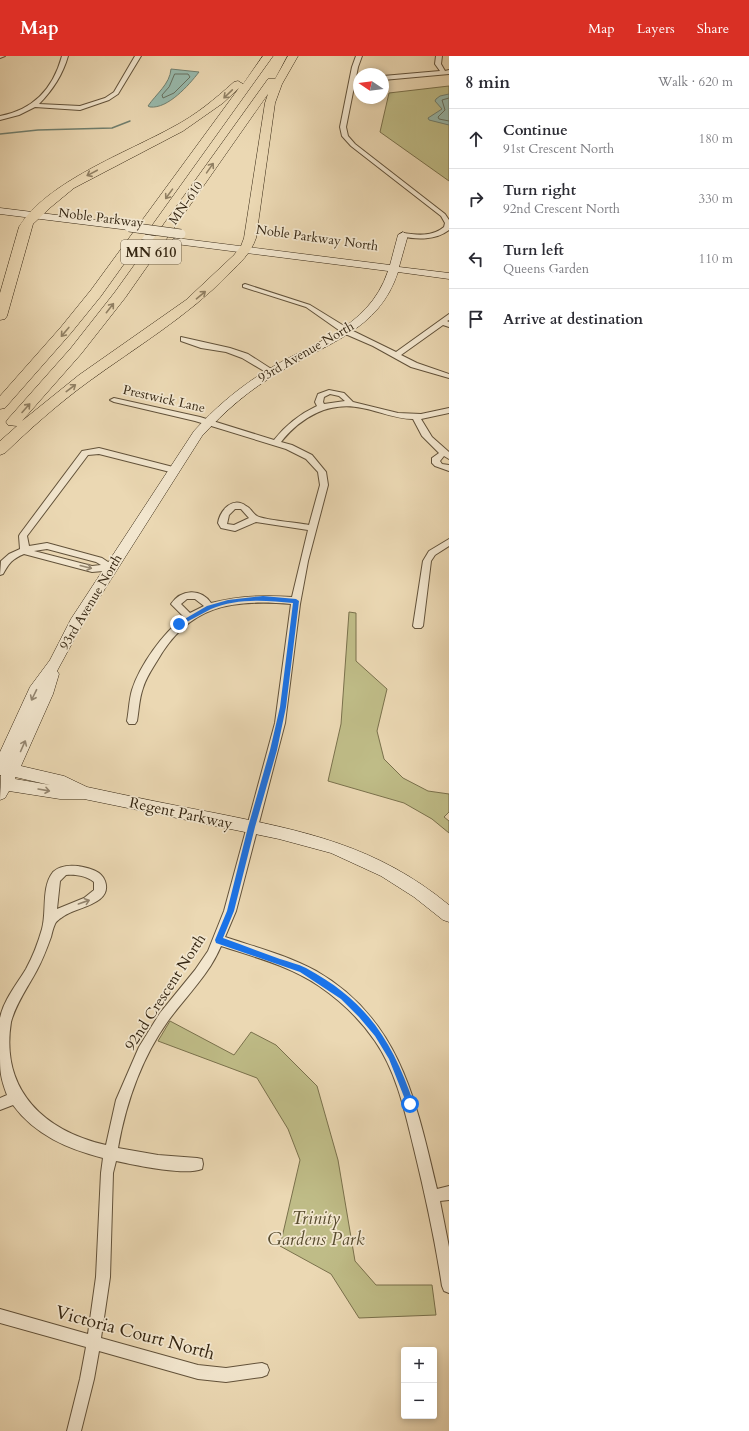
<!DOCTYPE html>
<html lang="en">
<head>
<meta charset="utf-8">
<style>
	body { margin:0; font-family:Cardo,serif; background:#f7f7f7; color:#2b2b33 }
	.controls { position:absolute; right:12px; bottom:12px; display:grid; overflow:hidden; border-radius:4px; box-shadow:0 2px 6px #0003 }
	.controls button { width:36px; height:36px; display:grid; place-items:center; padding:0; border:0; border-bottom:1px solid #e1e1e2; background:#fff; color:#2b2b33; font:20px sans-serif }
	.compass { position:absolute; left:353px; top:12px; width:36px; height:36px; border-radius:50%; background:#fff; box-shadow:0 2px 6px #0003; rotate:283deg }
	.stop { position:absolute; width:12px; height:12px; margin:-9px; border:3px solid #1a73e8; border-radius:50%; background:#fff }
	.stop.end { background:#1a73e8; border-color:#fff; box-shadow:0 1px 4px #0008 }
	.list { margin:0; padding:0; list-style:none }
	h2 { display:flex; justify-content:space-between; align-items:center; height:52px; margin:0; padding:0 16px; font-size:17px }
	h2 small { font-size:13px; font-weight:400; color:#7c7c81 }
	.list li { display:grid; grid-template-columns:26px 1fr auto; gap:12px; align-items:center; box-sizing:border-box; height:60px; padding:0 16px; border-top:1px solid #e1e1e2 }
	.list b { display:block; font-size:15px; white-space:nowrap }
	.list p { margin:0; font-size:13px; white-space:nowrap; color:#7c7c81 }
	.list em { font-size:13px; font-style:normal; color:#7c7c81 }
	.icon { flex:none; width:22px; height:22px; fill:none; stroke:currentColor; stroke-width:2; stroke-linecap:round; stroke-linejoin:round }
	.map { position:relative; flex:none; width:449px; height:1375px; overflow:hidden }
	header { display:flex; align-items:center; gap:24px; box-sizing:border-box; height:56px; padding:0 20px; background:#d93025; color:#fff }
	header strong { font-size:19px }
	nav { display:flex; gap:22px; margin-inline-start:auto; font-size:14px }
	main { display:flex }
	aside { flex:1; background:#fff }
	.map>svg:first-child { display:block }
</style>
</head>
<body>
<header>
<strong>Map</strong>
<nav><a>Map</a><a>Layers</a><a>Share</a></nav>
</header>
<main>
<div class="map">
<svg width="449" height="1375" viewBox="0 0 449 1375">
	<rect width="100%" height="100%" fill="#ebd8b3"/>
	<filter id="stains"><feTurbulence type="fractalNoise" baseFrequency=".005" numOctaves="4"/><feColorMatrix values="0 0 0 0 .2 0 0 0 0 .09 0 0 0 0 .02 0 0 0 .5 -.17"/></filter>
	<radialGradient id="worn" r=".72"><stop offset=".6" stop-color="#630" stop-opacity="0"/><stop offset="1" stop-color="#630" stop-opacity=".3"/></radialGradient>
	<g fill="#bfbc87" stroke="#7a714c">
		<path d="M449,30V125L380,76L389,37Z"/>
		<path d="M349,556L356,557V605L387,633L377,675L384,703L403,722L428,735L449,738V756L444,761L449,765V777L432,763L404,747L328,725L341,668Z"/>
		<path d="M170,965L234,999L251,976L276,989L317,1030L338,1104L355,1205L376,1229H432L436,1259L359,1262L331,1218L280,1190L300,1104L288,1073L257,1022L158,985Z"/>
	</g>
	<g fill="#98baad" stroke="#707f6f">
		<path d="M171,13L199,16C189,29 168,53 150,51L148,50C156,38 170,28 171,13Z"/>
		<path d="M449,38V69L429,64L428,62L442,53L435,45L436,43L440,40Z"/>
	</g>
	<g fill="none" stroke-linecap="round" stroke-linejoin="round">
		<g stroke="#667060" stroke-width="1">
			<path d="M175,18H188L190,21L174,37L163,42L162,39L169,31Z"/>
			<path d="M449,42L442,44L445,54L438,61L439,63L449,65"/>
		</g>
		<path stroke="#707f6f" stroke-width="1.5" d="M0,78L38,74L112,72L130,65"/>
		<defs>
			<g id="street">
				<path d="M0,0H5L0,2Z"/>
				<path d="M62,0H68C63,18 52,35 39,48L80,50L105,42L114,36L135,0H141L118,38L109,44L80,54L35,51L19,59L0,64V60C33,54 53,33 62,0Z"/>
				<path d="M356,0H362L358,11L346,71L348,80L355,88L445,158L449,164V174C436,184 417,184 401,180V178L403,177C417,179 432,181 444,171L445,167L441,160L351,90L342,80L340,71L352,11Z"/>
				<path d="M436,0H442L441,8L445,15L449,14V18L383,24V20L440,15L435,8Z"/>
				<path d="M245,228L310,249L349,273L396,296L449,258V264L447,265L449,266V271L443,269L401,299L417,307L449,318V322L411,311L373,290L343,277L306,251L243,231V229Z"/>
				<path d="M181,281L230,292L248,298L276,316L275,318H269L242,302L226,296L201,292L181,285Z"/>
				<path d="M329,334L344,337L353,346L398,357L421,358L449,352V357L421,363L432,381L449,396V403L444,400L440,405L442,408L449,409V415L435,410L432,407V402L439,397L422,380L413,363C395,363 379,355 362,352C329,345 301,361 281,386L292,389L312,399L326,416L328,429L308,505L300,548L285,667L236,855L225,881C255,891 287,899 316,915C400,963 416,1045 437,1133L449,1130V1144L440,1145L449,1191V1237L444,1235L442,1230C435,1184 425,1138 414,1093C405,1056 397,1017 375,985C360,963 341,945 319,930C290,910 254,901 221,890C209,919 186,940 168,965C141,1003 126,1047 118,1092L158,1099L197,1102L202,1103L203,1108L202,1113C184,1120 135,1109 116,1105L113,1117L110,1221L101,1282L198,1309L226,1312L262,1307L267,1309L269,1314L267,1319L262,1321L226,1326L198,1323L99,1295L94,1323L81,1375H67L80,1323L86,1291L0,1267V1253L88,1278L96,1221L101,1117L103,1102C68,1093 35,1079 13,1049L0,1054V1042L7,1039C0,1020 0,1015 0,995C0,984 0,972 0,962C3,945 17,928 26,913C33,900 38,887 42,873C47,856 41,831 53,816C59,810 69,809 78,810C88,812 101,814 105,825C113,848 77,851 64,860C61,862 56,865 55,868C53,872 52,877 51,881C47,892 43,903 37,914C28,931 16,947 11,966C0,1035 45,1075 106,1089L116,1044L139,991L160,957L195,914L208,895L224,855L275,667L291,548C231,543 189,549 157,605C152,613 146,622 143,632C139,643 139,654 137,665L135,668H129L127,665C129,655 129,644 132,634C140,609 163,577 184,561L171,548C181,533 201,532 211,547C238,540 264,539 292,541L308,474L256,466L235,475L221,472L218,467C220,454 233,440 246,450C251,452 253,458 257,460C264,464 300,467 309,469L320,429L318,416L306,403L286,393L195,365L114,346L110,344L114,342L200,361L274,384C286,369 300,358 317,350L315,346L318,338ZM330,338L339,340L345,345L324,348L323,346L324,341ZM235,453H241L249,462L234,469L227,468L229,459ZM187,543H195L204,550L190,557L181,548ZM66,819C75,818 87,820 94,826V834L84,842L57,853L60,825Z"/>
				<path d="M99,392L177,412L178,414L174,417L99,398L88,399L27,480L29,490L47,487L102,502L114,510L115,512L114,514L92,516L24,498C12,503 9,507 3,518L0,519L1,505L9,498L20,493L19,480L20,478L82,395ZM47,493L96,506L101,509L92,510L34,495Z"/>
				<path d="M449,483V490L435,499L431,505L423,570L421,572H415L413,570L423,505L429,495Z"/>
			</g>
			<g id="secondary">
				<path d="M0,152L129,168L134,171L129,174L0,158Z"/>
				<path d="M403,176L408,179L399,211L449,217V223L398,216C379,275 326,287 280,316C250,333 225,355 202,380L82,569L57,615L59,618L53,638L21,710L64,720L87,731C129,740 172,749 215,757C304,775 376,789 449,849V866L443,864L414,841L381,820L331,797L279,783L84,743H60L9,735L5,742L0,744L1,719H0V696L30,631L50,604L71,563L194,375C214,353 236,334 261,318C308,287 368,275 388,215L176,188L173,187L171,185L173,183L176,182L390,209L398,179ZM15,721L50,729L15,723Z"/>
				<path d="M142,178L155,180L157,182L152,185L139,183L137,181L139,179Z"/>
			</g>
			<g id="highway">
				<path d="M263,0H273L101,240L71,277L5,352L0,353V340L61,271L91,234L239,32L223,47L183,75L74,132L51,151L33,168L7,260L5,263L0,264V237L19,171C46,126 128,96 173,71C196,59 215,43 234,26L238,25L243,28Z"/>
				<path d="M288,0H298L282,28L275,47L256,182C251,197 240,207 229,218C187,261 136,291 88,326C58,348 31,372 5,397L0,399V385L17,370L8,369L6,366L8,363L71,292L115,236L268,23H275ZM268,38L265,47L244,182L241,190L234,199L186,244L79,319L22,365L81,298L125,242Z"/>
			</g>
		</defs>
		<use href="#street" stroke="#62523a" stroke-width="2"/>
		<use href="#secondary" stroke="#352612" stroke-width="1"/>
		<use href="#highway" stroke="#352612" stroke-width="1"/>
		<use href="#street" fill="#f2e6ce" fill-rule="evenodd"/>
		<use href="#secondary" fill="#f2e6ce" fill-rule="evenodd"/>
		<use href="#highway" fill="#ebd8b3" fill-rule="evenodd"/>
		<defs>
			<path id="secondary-bridge" d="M129,171L181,178"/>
		</defs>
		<use href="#secondary-bridge" stroke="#352612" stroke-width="10" stroke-linecap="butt"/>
		<use href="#secondary-bridge" stroke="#f2e6ce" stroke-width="9"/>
	</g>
	<defs><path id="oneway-shaft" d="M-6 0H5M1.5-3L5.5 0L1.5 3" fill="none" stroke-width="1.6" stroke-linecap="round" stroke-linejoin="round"/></defs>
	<g stroke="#907f62">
		<use href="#oneway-shaft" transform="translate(228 38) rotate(136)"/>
		<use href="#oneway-shaft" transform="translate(210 112) rotate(-55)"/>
		<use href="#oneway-shaft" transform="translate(92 117) rotate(152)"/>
		<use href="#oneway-shaft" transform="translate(169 138) rotate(126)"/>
		<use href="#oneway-shaft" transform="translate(201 239) rotate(-40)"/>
		<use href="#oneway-shaft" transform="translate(110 252) rotate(-52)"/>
		<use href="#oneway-shaft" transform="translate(65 276) rotate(130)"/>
		<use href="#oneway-shaft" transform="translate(71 332) rotate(-37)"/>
		<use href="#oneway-shaft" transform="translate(26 352) rotate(-48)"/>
	</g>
	<g stroke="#948670">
		<use href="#oneway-shaft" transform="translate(86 511) rotate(14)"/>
		<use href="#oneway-shaft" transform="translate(34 639) rotate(116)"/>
		<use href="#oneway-shaft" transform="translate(23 690) rotate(-66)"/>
		<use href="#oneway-shaft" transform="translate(44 734) rotate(10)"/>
		<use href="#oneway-shaft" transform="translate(84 846) rotate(-19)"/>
	</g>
	<path fill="#1a73e8" d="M263,540L296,543L299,545L286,651L277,694L255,771L234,855L223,882C242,889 261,896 280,903C289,906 298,908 306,912C367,945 392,984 414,1048L410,1052L408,1051L389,1003L375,980L359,961L341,943L300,916L216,887L215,884L227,855L248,771L270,694L280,651L293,547C266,544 236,542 211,553C201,558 191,564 181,569H177L176,568L207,550L228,544Z"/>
	<g text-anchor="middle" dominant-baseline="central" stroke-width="3.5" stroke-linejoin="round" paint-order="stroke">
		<g font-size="13" fill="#352612" stroke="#f2e6ce">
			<text transform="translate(186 147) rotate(-55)">MN-610</text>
			<text transform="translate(101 162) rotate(7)">Noble Parkway</text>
			<text transform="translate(317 182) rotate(8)">Noble Parkway North</text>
			<text transform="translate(306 296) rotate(-30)">93rd Avenue North</text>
			<text transform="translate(164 343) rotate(13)">Prestwick Lane</text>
			<text transform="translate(91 546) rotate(-59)">93rd Avenue North</text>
		</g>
		<rect fill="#f2e6ce" stroke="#6e604a" stroke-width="1" x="121" y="184" width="60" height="24" rx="3"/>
		<g font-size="14" font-weight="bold" fill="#352612">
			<text x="151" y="196">MN 610</text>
		</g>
		<g font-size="15" fill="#352612" stroke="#f2e6ce">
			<text transform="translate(181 757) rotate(12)">Regent Parkway</text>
			<text transform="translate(165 936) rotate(-57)">92nd Crescent North</text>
		</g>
		<g font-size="18" font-style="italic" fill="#584c2f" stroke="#f2e6ce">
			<text x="316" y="1162">Trinity<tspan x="316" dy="21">Gardens Park</tspan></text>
		</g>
		<g font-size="18" fill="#352612" stroke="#f2e6ce">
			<text transform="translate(135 1277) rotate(15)">Victoria Court North</text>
		</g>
	</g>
	<rect width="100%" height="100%" filter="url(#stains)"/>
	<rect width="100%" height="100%" fill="url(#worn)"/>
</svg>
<div class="controls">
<button>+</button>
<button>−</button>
</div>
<svg class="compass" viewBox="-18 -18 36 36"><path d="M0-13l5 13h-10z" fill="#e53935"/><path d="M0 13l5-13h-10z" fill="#7c7c81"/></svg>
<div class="stop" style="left:410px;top:1048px"></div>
<div class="stop end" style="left:179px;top:568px"></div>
</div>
<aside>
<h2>8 min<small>Walk · 620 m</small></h2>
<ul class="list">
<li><svg class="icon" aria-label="ahead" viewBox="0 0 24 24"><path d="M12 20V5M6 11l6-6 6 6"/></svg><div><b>Continue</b><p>91st Crescent North</p></div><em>180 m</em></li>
<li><svg class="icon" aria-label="right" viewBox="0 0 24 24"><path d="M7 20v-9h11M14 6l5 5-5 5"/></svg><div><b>Turn right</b><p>92nd Crescent North</p></div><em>330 m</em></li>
<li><svg class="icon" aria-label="left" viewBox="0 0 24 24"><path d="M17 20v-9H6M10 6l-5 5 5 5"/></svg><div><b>Turn left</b><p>Queens Garden</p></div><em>110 m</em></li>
<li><svg class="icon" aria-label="arrive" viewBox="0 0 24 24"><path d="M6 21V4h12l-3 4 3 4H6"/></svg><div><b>Arrive at destination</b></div></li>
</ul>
</aside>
</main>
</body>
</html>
